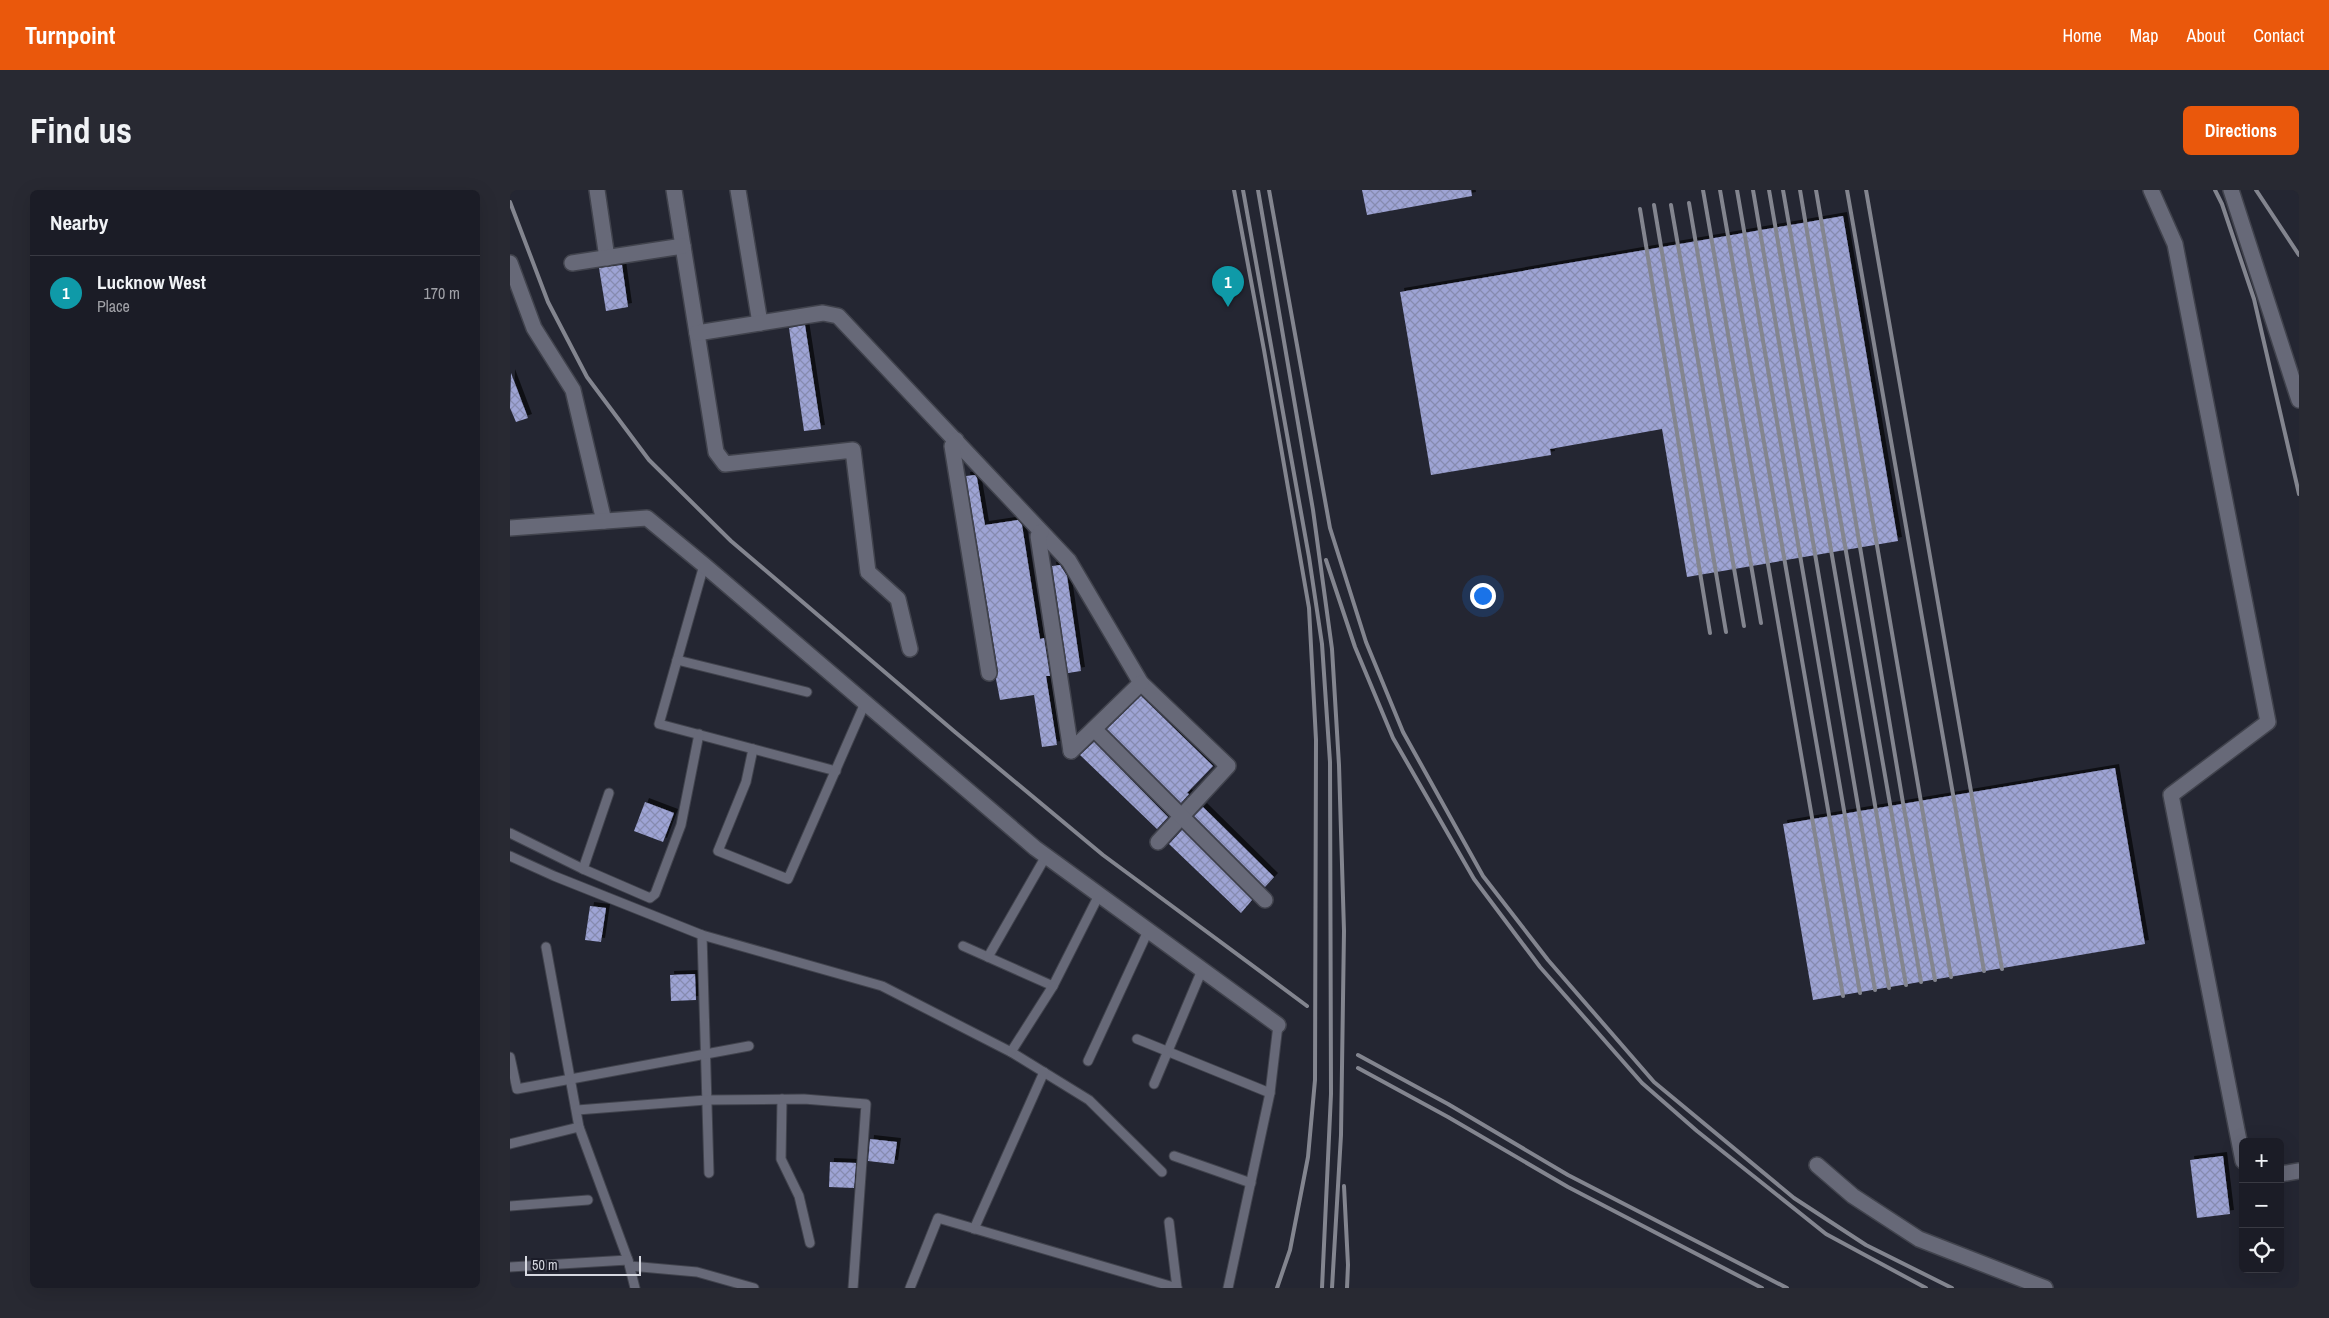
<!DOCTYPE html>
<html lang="en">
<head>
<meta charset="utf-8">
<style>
	body { margin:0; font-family:"Archivo Narrow",sans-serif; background:#282932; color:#f1f3f6 }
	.controls { position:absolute; right:15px; bottom:15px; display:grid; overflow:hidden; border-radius:8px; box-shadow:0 5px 20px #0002 }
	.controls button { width:45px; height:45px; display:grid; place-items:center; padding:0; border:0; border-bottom:1px solid #393a43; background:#1b1c26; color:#f1f3f6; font:25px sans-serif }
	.scale { position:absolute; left:15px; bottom:12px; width:116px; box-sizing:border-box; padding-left:5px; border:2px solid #d6d8e0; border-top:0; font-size:14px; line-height:18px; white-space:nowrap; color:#d6d8e0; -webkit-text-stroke:4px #1b1c28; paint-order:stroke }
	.you { position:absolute; left:972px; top:405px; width:18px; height:18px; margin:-12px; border:4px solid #fff; border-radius:50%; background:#1a73e8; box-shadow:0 0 0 8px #1a73e833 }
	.badge { display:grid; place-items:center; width:32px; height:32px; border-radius:50%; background:#ea580c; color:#fff; font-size:16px; font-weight:700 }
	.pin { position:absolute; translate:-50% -41px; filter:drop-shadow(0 1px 2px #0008) }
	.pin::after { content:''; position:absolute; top:26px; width:18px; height:15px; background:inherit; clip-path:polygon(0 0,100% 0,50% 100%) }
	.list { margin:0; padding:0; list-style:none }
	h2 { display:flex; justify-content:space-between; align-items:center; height:65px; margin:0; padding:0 20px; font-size:21px }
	h2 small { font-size:16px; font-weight:400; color:#a0a1a7 }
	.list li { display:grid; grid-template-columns:32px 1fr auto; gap:15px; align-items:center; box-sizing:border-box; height:75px; padding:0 20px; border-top:1px solid #393a43 }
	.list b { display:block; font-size:19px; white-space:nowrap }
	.list p { margin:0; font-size:16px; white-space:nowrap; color:#a0a1a7 }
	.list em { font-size:16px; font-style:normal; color:#a0a1a7 }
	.icon { flex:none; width:28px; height:28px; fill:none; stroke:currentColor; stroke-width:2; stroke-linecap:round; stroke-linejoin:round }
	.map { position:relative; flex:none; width:1789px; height:1098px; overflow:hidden; border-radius:8px }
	header { display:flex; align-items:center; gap:30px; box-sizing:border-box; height:70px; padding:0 25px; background:#ea580c; color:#fff }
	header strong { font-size:24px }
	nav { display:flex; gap:28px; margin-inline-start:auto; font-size:18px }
	.intro { display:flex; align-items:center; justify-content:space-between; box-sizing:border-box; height:120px; padding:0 30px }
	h1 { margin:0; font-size:35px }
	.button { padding:12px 22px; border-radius:8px; background:#ea580c; color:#fff; font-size:18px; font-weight:700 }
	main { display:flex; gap:30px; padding:0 30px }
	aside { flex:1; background:#1b1c26; border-radius:8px; box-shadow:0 5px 20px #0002 }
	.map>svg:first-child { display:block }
</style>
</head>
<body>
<header>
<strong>Turnpoint</strong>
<nav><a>Home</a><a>Map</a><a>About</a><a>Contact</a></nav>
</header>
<div class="intro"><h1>Find us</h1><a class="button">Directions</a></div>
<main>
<aside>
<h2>Nearby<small></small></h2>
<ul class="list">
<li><span class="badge" style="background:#0f9aa8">1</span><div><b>Lucknow West</b><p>Place</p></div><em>170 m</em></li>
</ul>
</aside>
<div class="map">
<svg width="1789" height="1098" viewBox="0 0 1789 1098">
	<defs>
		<pattern id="building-cross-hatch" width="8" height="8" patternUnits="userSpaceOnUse" patternTransform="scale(1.25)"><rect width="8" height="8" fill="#9ea4d5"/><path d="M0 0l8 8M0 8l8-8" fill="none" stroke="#868bb0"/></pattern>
		<filter id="shadow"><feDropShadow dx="4" dy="-4" stdDeviation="0" flood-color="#0009"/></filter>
	</defs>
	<rect width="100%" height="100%" fill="#242632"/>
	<g fill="url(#building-cross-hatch)" filter="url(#shadow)">
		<path d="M852,0H961L962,6L857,25Z"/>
		<path d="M1333,26L1388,351L1177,387L1152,239L1040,259L1041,265L921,285L890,102Z"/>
		<path d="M112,75L118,117L96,121L89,78Z"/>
		<path d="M295,135L311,239L294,241L279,138Z"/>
		<path d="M1,183L18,228L6,232L0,218Z"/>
		<path d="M465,285L467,288L475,335L508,330L512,335L530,449L534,448L540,486H536L547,555L532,557L524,505L490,510L486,489L488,481L456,286Z"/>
		<path d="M550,375L557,386L571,481L558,483L542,376Z"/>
		<path d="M631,506L703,576L677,603L679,604L671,613L597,539Z"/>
		<path d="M584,552L658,627L647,639L570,565Z"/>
		<path d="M1605,578L1635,754L1303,810L1273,634Z"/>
		<path d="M135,612L164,623L153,652L124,641Z"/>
		<path d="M693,617L764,687L755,697L684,626Z"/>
		<path d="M672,640L742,710L731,723L659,654Z"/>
		<path d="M80,716L96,718L91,752L75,750Z"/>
		<path d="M185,784L186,810L161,811L160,785Z"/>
		<path d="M360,949L387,952L384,974L358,971Z"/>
		<path d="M1713,966L1720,1024L1687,1028L1680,970Z"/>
		<path d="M320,972L346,973L344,998L319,997Z"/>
	</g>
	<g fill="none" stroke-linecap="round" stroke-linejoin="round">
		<defs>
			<g id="service">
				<path d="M194,375L149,534L326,581"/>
				<path d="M167,470L297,502"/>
				<path d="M243,559L236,592L208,661L278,689L355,513"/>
				<path d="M0,643L73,679L140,708L145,704L171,635L189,544"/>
				<path d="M0,666L44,686L192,745L199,983"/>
				<path d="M73,679L99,603"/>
				<path d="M192,745L372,796L501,862L579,910L652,982"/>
				<path d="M453,756L543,796L589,705"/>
				<path d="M36,757L69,937L118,1070"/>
				<path d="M478,767L536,666"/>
				<path d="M627,849L760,903"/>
				<path d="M501,862L543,796"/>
				<path d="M0,867L7,899L239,856"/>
				<path d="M578,871L638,741"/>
				<path d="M644,894L692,780"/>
				<path d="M272,909L271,969L289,1006L300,1053"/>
				<path d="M67,920L196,910L294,909L356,914L343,1098"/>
				<path d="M0,954L69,937"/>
				<path d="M664,966L741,993"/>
				<path d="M0,1016L78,1010"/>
				<path d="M659,1032L667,1098"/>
				<path d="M464,1039L534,882"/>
				<path d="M120,1076L187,1082L244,1098"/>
				<path d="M0,1077L118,1070L125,1098"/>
				<path d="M400,1098L428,1028L667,1098"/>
				<path d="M718,1098L760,903L768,835"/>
			</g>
			<g id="minor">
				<path d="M87,0L97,68"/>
				<path d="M164,0L206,262L215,274L343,260L358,382L388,409L400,459"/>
				<path d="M228,0L250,133"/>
				<path d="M1641,0L1665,54L1758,532L1661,605L1733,971"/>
				<path d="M1721,0L1789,210"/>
				<path d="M0,73L24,138L63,200L94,331"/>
				<path d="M62,73L173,56"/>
				<path d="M187,143L313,123L328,126L559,371L631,493L718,576L648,652"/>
				<path d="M446,250L442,256L479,483"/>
				<path d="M0,338L137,328L194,375L525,658L768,835"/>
				<path d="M531,342L528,346L561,561"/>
				<path d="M584,539L755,710"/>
				<path d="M561,561L631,493"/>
				<path d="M1307,975L1343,1006L1409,1049L1535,1098"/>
				<path d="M1770,984L1789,981"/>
			</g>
		</defs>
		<use href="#service" stroke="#41434d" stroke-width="11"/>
		<use href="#minor" stroke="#41434d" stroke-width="18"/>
		<use href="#service" stroke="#676978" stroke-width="9"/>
		<use href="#minor" stroke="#676978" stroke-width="15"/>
		<g stroke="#83858f" stroke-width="4">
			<path d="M724,0L754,160L799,418L806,550L805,890L798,967L780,1060L767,1098"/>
			<path d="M733,0L799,367L812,454L820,572L821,904L812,1098"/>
			<path d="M748,0L803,320L822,459L829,575L834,741L831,945L822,1098"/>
			<path d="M759,0L820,338L856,452L893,542L973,686L1038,770L1144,892L1284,1008L1356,1055L1442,1098"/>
			<path d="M1193,0L1333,806"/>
			<path d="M1210,0L1350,803"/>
			<path d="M1227,0L1365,800"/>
			<path d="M1243,0L1379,798"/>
			<path d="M1259,0L1396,795"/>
			<path d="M1273,0L1411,792"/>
			<path d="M1290,0L1393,613L1425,790"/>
			<path d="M1306,0L1441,787"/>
			<path d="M1337,0L1474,781"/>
			<path d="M1356,0L1492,779"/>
			<path d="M1705,0L1712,14L1744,109L1789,304"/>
			<path d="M1746,0L1789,65"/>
			<path d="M0,12L38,112L77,187L139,270L221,351L445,542L593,665L797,816"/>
			<path d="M1179,13L1251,433"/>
			<path d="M1144,15L1216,442"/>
			<path d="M1161,15L1234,436"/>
			<path d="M1130,19L1200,443"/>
			<path d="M816,370L845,457L883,548L964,689L1030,777L1132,893L1187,941L1316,1044L1416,1098"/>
			<path d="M848,865L938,914L1058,985L1277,1098"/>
			<path d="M848,878L938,927L1058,997L1252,1098"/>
			<path d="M834,996L838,1075L837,1098"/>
		</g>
	</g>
</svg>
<div class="controls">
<button>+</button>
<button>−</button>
<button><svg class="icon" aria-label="locate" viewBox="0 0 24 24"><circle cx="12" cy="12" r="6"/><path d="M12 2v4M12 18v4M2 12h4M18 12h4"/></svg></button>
</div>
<div class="scale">50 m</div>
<div class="you"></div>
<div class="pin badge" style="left:718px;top:117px;background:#0f9aa8">1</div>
</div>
</main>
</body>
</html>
